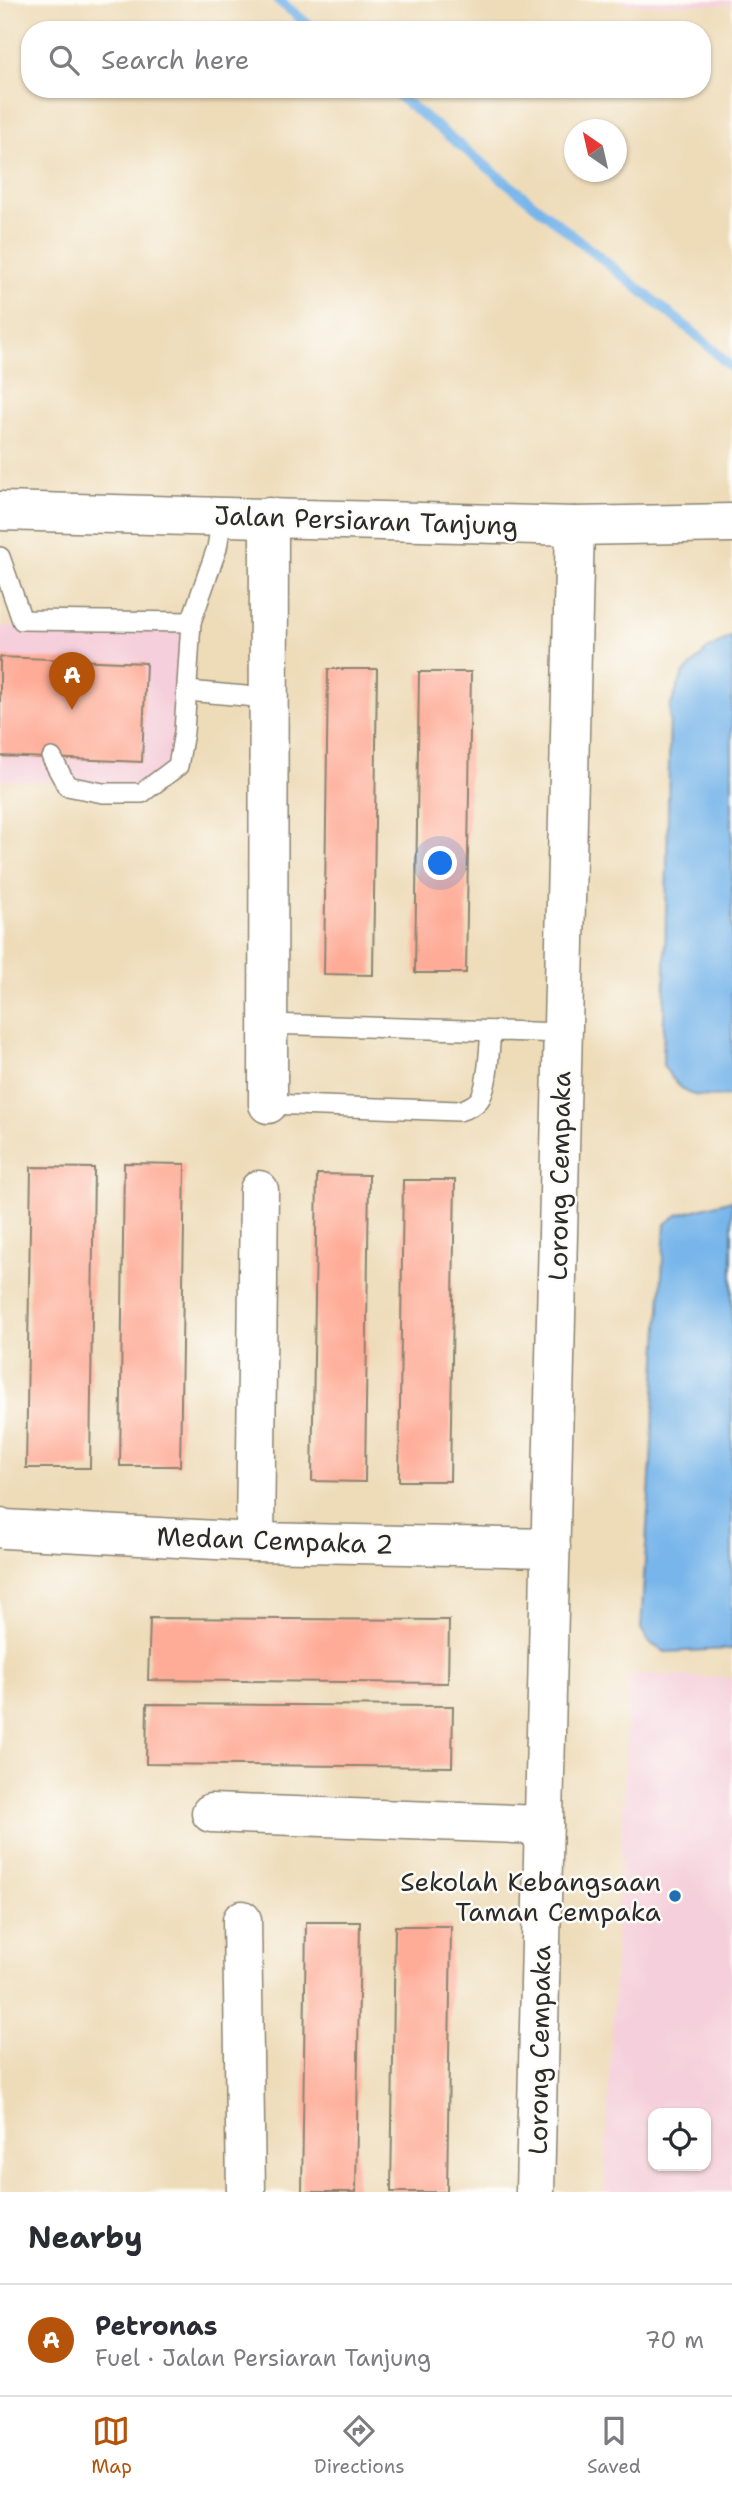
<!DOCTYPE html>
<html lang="en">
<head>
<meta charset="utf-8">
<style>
	body { margin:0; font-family:"Shantell Sans",sans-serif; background:#f2f2f3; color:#2b2b33 }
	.controls { position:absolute; right:21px; bottom:21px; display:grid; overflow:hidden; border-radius:14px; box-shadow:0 2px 5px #0004 }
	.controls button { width:63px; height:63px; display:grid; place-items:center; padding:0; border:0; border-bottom:2px solid #e1e1e2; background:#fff; color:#2b2b33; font:35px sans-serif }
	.compass { position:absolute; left:564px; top:119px; width:63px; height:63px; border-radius:50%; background:#fff; box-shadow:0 2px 5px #0004; rotate:326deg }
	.you { position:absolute; left:441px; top:864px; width:24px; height:24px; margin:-18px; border:5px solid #fff; border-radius:50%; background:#1a73e8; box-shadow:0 0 0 10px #1a73e833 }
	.badge { display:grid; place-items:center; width:46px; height:46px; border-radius:50%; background:#b45309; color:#fff; font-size:23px; font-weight:700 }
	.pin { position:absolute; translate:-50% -58px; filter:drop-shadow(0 2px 4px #0008) }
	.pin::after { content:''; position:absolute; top:37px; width:24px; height:21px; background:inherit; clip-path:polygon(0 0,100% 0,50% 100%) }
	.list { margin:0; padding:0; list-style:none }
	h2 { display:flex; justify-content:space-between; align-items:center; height:91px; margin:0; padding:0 28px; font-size:30px }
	h2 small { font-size:23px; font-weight:400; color:#7c7c81 }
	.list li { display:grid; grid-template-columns:46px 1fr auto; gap:21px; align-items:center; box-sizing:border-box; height:112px; padding:0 28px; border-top:2px solid #e1e1e2 }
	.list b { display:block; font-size:26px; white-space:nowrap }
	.list p { margin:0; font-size:23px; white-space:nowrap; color:#7c7c81 }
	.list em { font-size:23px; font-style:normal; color:#7c7c81 }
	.icon { flex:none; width:38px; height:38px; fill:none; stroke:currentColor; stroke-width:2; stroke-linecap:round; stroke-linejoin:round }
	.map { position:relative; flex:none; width:732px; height:2192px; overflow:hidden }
	.search { position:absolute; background:#fff; box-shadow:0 2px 5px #0004; left:21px; right:21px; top:21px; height:77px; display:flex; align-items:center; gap:18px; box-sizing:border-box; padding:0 24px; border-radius:28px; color:#7c7c81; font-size:26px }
	.sheet { height:203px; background:#fff }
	nav { display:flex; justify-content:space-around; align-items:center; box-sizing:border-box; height:98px; border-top:2px solid #e1e1e2; background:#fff; font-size:19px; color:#7c7c81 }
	nav a { display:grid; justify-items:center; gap:4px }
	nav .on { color:#b45309 }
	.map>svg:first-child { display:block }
</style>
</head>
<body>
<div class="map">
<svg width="732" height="2192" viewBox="0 0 732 2192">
	<rect width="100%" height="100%" fill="#fdfcf7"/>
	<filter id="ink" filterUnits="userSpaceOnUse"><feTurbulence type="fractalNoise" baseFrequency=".0143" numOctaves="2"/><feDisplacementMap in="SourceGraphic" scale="14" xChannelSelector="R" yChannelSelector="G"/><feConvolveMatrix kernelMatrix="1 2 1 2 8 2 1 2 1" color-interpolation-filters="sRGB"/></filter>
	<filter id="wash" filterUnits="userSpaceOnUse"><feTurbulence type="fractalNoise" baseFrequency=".00686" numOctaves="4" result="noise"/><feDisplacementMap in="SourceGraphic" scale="28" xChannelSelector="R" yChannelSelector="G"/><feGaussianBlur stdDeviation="1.57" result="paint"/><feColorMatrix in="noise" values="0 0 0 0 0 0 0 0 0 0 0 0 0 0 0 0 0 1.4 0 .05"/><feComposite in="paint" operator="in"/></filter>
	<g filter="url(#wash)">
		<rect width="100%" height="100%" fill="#eedcb9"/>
		<g fill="#f5cfdb" fill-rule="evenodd">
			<path d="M624,0H732V5L623,4Z"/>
			<path d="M0,626L182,630L171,761L137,786L0,780Z"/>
			<path d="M629,1674L732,1678V2192H604ZM706,2113V2166H653V2113Z"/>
		</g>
		<g fill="#77b5ea" stroke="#51708a" stroke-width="2">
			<path d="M732,636V1096C693,1097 685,1100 663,1065L670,707L683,674L707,650Z"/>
			<path d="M732,1200V1649L665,1652L650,1643L641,1629L665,1224L677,1215Z"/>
		</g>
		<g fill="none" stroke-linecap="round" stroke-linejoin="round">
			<g stroke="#77b5ea" stroke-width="10">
				<path d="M278,0L315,30"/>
				<path d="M390,89L699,337L732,368"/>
			</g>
		</g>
		<g id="blocks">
			<g fill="#feac97">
				<path d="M0,657L146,663L142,762L0,756Z"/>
				<path d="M328,669H377L373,975L324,974Z"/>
				<path d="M419,672H471L466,973H415Z"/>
				<path d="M124,1163L185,1164L180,1466H120Z"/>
				<path d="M31,1167L94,1168L90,1468H26Z"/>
				<path d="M317,1174L369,1175L365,1482L312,1481Z"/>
				<path d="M403,1180H455L450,1481H399Z"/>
				<path d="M150,1618L449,1620L448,1683L148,1680Z"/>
				<path d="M147,1704L453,1706L452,1767L146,1764Z"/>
				<path d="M306,1922H360L356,2192H302Z"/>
				<path d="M395,1926H451L447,2192H391Z"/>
			</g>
		</g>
	</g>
	<g filter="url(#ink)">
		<use href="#blocks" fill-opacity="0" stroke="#8c8472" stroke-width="2"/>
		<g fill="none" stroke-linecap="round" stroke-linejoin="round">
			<defs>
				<g id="service">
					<path d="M0,557L22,620L191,622"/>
					<path d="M187,691L268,698"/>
					<path d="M52,758L67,786L103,793H142L178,766L184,732L191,622L217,548L222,516"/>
					<path d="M268,1024L563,1033"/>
					<path d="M268,1104L459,1111C467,1108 473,1107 479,1100C489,1087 489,1048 491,1031"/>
				</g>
				<g id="minor">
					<path d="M268,1104L269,517"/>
					<path d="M0,1527L4,1529L255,1542L551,1548"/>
					<path d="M255,1542L259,1190"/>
					<path d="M211,1813L544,1825"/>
					<path d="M242,1920L246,2192"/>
					<path d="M535,2192L575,526"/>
				</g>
				<path id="primary" d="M0,511L575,526L732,523"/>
			</defs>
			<use href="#service" stroke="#8c8472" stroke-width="22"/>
			<use href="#minor" stroke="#8c8472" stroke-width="41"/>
			<use href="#primary" stroke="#8c8472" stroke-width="41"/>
			<use href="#service" stroke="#fff" stroke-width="19"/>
			<use href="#minor" stroke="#fff" stroke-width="38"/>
			<use href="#primary" stroke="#fff" stroke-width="38"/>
		</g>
	</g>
	<circle fill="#1f6fb2" stroke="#fdfcf7" stroke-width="2.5" cx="675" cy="1896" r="7"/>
	<g text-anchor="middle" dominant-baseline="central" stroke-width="5" stroke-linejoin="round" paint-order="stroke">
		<g font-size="26" fill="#2b2b2b" stroke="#fdfcf7">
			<text transform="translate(366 520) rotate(2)">Jalan Persiaran Tanjung</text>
			<text transform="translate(559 1176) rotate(-89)">Lorong Cempaka</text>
			<text transform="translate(275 1540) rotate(2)">Medan Cempaka 2</text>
			<text transform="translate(539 2050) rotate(-89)">Lorong Cempaka</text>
		</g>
		<g font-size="26" fill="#2b2b2b" stroke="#fdfcf7" text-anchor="end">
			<text x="661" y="1881">Sekolah Kebangsaan<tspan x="661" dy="30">Taman Cempaka</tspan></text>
		</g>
	</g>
</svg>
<div class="controls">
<button><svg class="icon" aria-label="locate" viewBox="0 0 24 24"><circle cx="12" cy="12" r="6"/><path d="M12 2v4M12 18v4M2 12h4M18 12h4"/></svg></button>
</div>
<svg class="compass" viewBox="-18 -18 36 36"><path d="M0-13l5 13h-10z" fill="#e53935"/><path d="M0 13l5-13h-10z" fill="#7c7c81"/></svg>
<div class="you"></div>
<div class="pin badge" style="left:72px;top:710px">A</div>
<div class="search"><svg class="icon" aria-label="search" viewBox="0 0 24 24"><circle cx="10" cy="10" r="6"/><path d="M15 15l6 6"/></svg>Search here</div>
</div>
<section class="sheet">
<h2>Nearby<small></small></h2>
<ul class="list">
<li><span class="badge">A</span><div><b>Petronas</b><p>Fuel · Jalan Persiaran Tanjung</p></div><em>70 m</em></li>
</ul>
</section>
<nav>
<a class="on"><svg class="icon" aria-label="map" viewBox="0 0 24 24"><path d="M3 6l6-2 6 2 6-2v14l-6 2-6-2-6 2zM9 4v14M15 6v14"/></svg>Map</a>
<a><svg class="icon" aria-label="directions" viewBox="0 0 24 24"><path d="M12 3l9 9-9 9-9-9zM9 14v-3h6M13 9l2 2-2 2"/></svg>Directions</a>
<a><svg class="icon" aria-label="saved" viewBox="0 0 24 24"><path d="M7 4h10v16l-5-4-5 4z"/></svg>Saved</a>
</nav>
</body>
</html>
